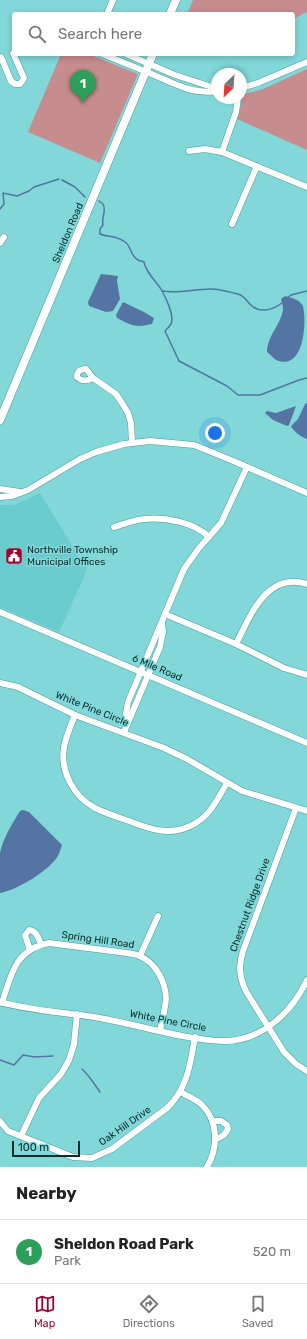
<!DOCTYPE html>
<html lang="en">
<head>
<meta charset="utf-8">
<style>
	body { margin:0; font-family:Rubik,sans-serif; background:#f2f2f2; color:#222 }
	.compass { position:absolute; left:211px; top:68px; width:36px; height:36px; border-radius:50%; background:#fff; box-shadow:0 2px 6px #0003; rotate:205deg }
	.scale { position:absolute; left:12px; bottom:10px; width:68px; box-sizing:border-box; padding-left:4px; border:2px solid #082e2f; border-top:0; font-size:11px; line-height:14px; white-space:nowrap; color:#082e2f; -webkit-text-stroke:3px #82d7d8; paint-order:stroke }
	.you { position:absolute; left:215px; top:433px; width:14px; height:14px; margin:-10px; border:3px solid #fff; border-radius:50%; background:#1a73e8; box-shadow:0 0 0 6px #1a73e833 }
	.badge { display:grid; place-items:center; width:26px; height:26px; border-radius:50%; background:#a20230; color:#fff; font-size:13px; font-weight:700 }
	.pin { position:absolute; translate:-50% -33px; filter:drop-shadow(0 1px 2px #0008) }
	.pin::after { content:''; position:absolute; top:21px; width:14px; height:12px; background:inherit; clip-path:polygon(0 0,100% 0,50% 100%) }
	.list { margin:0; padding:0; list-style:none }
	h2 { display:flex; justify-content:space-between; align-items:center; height:52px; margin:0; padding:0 16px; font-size:17px }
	h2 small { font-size:13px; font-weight:400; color:#767676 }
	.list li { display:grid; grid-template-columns:26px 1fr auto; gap:12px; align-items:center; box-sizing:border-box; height:64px; padding:0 16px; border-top:1px solid #e0e0e0 }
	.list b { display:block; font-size:15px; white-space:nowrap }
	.list p { margin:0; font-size:13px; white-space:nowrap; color:#767676 }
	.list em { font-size:13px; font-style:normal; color:#767676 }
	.icon { flex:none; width:22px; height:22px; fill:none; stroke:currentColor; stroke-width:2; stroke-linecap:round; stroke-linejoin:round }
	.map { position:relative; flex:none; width:307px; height:1167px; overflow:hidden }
	.search { position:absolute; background:#fff; box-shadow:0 2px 6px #0003; left:12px; right:12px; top:12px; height:44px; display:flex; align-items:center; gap:10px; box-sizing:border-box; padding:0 14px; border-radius:4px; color:#767676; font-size:15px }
	.sheet { height:116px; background:#fff }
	nav { display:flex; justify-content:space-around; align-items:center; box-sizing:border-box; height:56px; border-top:1px solid #e0e0e0; background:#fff; font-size:11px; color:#767676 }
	nav a { display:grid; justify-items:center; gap:2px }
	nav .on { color:#a20230 }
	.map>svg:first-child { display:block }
</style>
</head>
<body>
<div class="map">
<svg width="307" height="1167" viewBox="0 0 307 1167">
	<rect width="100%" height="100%" fill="#82d7d8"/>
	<path fill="#6acccd" d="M40,493L87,570L59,632L0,607V505H14Z"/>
	<g fill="#c68c8e">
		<path d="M193,0H307V12L293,19V14H187Z"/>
		<path d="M61,54L91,55L138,74L100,163L28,132Z"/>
		<path d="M307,69V150L237,119L241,105V95L263,89Z"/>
	</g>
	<g fill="#5475a3">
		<path d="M101,274L118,276L117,281L120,299L113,311L106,312L89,306L88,302Z"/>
		<path d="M285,296C292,298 299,299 303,306C307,323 304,372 276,360C273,358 270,354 267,352C267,336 281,325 283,309C283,306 282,302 281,299Z"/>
		<path d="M123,302L144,312L154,318L152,324C136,328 132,326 117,318L116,315Z"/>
		<path d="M307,403V439C301,437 293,431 291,426L298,419L305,404Z"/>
		<path d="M296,406L289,425L287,426L273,420L265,413L267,411L276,413Z"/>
		<path d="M23,810L29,812L62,845C61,848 60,851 59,854C51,870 17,890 0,893C0,880 0,866 0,853C2,840 13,822 20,811Z"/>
	</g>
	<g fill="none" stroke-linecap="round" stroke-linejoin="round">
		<g stroke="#5475a3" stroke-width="1.5">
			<path d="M62,180L75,187L85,197"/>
			<path d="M99,201L103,204C107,211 101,217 103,225L100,229V234C109,238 114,234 125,242C132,247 130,256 138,260C140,261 142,261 144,262C146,273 155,280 161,289C165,296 175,316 171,324C169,327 167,329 165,331L179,361L227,386L238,395H260L299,380L307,378"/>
			<path d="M0,209L4,204L3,193L17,196L29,191L34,187L59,179"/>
			<path d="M162,291C178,294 194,289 211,289C220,289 229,292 238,294C245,296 247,302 252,306C261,314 275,309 283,302"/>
			<path d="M287,298L291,295L307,291"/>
			<path d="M0,1060L14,1065L23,1055L35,1057L53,1056"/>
			<path d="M82,1069C88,1074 95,1085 100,1092"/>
		</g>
		<defs>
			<g id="minor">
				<path d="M107,14L113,0"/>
				<path d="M102,54C120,61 137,68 154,75C175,84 194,95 217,91"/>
				<path d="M126,54L175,75L209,86L217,90"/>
				<path d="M1,57L11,81L15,84H20L23,80L24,78L13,53"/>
				<path d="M241,88L258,83L307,62"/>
				<path d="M189,151L205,149L222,152L307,187"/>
				<path d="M222,152L236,112L238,98"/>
				<path d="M232,224L257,166"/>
				<path d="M0,243L4,237"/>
				<path d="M93,378C87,381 82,382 77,377C77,371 80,369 86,369L93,378L116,394L122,403L128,413L131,423L132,443"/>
				<path d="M0,489L20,492"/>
				<path d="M0,497L12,496L28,490L80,459L96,452L124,444L150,441L194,445L231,460L307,493"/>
				<path d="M114,527C124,524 134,520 144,519C165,517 194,522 209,537"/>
				<path d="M0,612L307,743"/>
				<path d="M165,614L236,644L284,668L307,675"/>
				<path d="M236,644C250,616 267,571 307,584"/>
				<path d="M0,683L18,687L75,715L164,748L187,759L242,791L307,811"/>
				<path d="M75,715C71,725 66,736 64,747C60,771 73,796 95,808C105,813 117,817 129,821C149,829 169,836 190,826C209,818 217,800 227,783"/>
				<path d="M128,720L126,714L128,702L184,569L199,548L221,523L247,467"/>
				<path d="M124,732L160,647L163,632L162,623"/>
				<path d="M296,808L243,951C238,966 239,979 247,993L284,1052L296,1064L307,1071"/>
				<path d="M30,950L25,935L29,930C37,931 38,938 41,944"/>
				<path d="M140,956L158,916"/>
				<path d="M0,1002C34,1012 70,1012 105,1019C143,1026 185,1040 224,1041C262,1041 292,1012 307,980"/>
				<path d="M2,1003C11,975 15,949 49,943L127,953C131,954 136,954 139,956C156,962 166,983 166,999C165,1010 162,1020 160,1031"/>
				<path d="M181,1092C187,1096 197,1100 202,1105C219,1122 218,1148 207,1167"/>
				<path d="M0,1121L8,1131L73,1157L92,1158L112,1149L167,1108C188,1088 190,1064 195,1037"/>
				<path d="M212,1121H221L227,1125L228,1129L224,1135L215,1140"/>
				<path d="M21,1136L39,1098L61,1074L69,1060L74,1044L77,1014"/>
			</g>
			<g id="major">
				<path d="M170,14L176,0"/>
				<path d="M0,420L153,54"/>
			</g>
		</defs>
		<use href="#minor" stroke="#489d9f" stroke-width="7"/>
		<use href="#major" stroke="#489d9f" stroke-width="9"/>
		<use href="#minor" stroke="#fff" stroke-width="6"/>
		<use href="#major" stroke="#fff" stroke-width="8"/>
	</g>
	<defs>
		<symbol id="civic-square" viewBox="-11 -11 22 22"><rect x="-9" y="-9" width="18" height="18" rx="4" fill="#a20230" stroke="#82d7d8"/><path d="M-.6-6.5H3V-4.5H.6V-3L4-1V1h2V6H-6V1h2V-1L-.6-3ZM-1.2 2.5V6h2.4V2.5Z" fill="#fff"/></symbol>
	</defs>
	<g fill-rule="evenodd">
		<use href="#civic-square" x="4" y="546" width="20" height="20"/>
	</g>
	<g text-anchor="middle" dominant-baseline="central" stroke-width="3" stroke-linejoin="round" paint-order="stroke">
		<g font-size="10" fill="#082e2f" stroke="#82d7d8">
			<text transform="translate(68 233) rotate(-67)">Sheldon Road</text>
			<text transform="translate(157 668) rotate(23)">6 Mile Road</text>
			<text transform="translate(92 709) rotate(22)">White Pine Circle</text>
			<text transform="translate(250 905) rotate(-70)">Chestnut Ridge Drive</text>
			<text transform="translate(98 940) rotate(8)">Spring Hill Road</text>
			<text transform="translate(168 1021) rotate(11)">White Pine Circle</text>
			<text transform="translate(125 1126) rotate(-35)">Oak Hill Drive</text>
		</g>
		<g font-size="10" fill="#082e2f" stroke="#82d7d8" text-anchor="start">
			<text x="27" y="550">Northville Township<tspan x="27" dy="12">Municipal Offices</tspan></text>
		</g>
	</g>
</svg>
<svg class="compass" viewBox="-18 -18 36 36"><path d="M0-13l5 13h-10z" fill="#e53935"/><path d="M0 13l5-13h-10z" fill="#767676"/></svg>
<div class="scale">100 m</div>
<div class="you"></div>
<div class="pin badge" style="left:83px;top:103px;background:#2e9e5b">1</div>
<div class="search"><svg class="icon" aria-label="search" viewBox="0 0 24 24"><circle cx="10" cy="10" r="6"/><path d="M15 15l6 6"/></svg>Search here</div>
</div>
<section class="sheet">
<h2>Nearby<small></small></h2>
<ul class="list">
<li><span class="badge" style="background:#2e9e5b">1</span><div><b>Sheldon Road Park</b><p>Park</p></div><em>520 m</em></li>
</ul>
</section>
<nav>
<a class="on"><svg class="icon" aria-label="map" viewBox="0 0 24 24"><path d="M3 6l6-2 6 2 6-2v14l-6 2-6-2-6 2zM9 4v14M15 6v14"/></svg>Map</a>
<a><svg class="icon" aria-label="directions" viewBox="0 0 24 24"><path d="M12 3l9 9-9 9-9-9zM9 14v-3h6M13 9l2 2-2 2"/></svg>Directions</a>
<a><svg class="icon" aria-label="saved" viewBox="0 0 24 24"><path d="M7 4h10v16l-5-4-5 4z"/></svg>Saved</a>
</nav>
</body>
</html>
